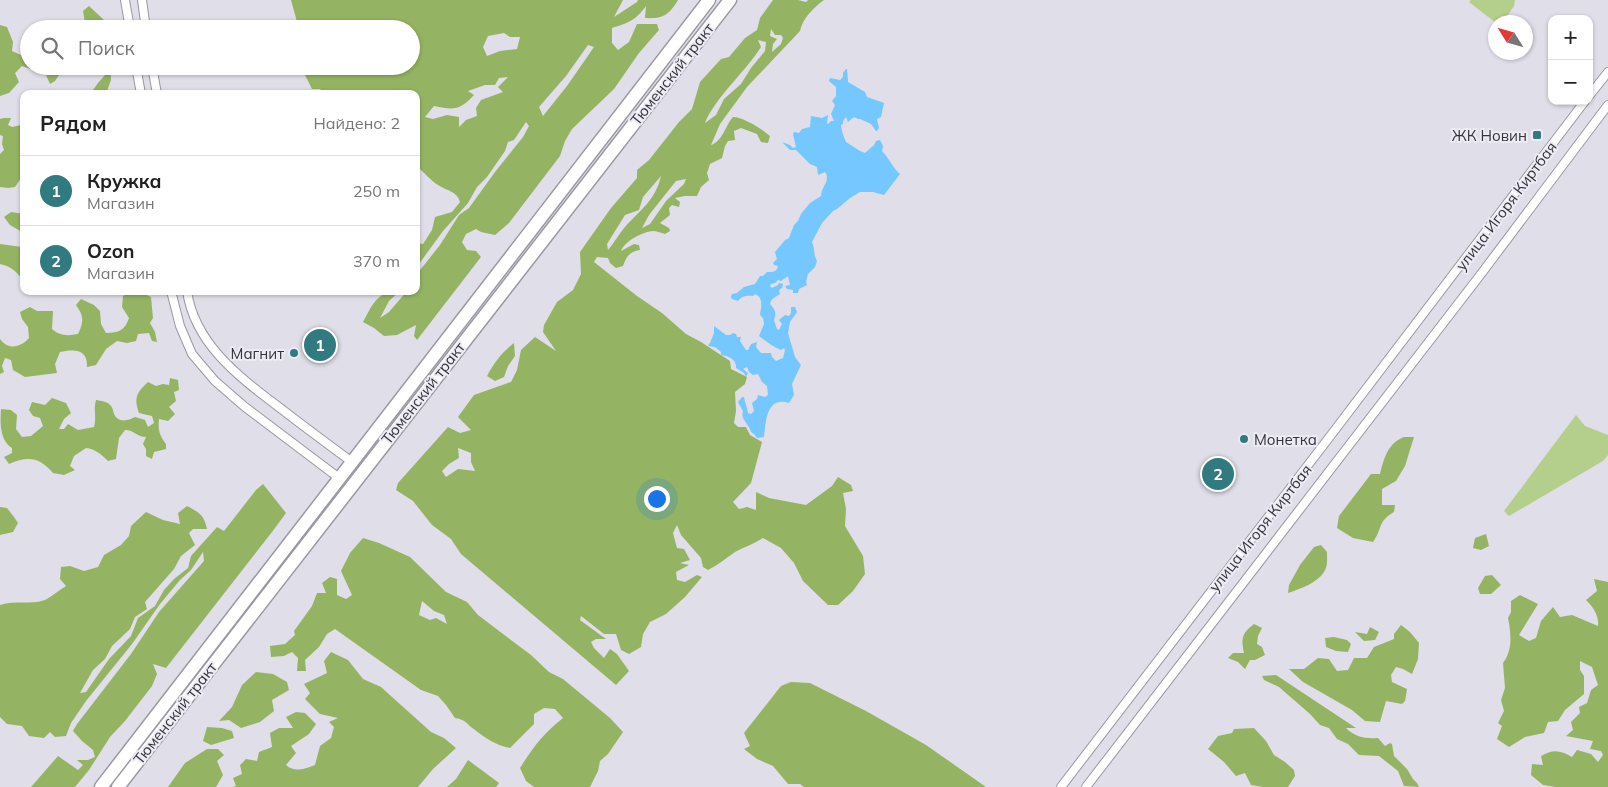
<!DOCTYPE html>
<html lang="ru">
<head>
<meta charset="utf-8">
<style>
	body { margin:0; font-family:Mulish,sans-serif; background:#f2f2f2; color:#222 }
	.controls { position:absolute; right:15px; top:15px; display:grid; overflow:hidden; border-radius:10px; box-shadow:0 1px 4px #0004 }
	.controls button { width:45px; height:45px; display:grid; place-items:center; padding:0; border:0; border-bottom:1px solid #e0e0e0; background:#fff; color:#222; font:25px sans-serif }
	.compass { position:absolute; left:1488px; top:15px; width:45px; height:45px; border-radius:50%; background:#fff; box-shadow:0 1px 4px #0004; rotate:307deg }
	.you { position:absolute; left:656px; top:498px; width:18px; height:18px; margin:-12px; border:4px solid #fff; border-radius:50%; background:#1a73e8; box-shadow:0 0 0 8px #1a73e833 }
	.badge { display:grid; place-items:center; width:32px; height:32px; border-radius:50%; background:#317a7f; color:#fff; font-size:16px; font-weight:700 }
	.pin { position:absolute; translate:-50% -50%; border:2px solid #fff; box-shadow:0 1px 5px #0006 }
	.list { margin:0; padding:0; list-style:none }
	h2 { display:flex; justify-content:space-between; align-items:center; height:65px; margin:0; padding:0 20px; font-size:21px }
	h2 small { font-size:16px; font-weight:400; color:#767676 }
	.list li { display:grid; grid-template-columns:32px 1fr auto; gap:15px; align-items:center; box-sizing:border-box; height:70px; padding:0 20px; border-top:1px solid #e0e0e0 }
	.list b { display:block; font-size:19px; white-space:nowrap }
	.list p { margin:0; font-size:16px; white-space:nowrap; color:#767676 }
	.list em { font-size:16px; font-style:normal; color:#767676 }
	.icon { flex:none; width:28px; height:28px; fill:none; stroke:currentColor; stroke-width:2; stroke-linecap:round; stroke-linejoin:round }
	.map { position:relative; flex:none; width:1608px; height:787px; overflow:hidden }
	.search { position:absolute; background:#fff; box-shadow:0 1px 4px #0004; left:20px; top:20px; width:400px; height:55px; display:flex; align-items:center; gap:12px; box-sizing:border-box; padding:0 18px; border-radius:28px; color:#767676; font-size:19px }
	.panel { position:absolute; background:#fff; box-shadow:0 1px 4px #0004; left:20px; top:90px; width:400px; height:205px; border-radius:10px }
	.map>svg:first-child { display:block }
</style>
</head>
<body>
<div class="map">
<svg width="1608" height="787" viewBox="0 0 1608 787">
	<rect width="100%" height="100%" fill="#e0dee8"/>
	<g fill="#b3cf8b">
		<path d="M1471,0H1515L1514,6L1503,22L1496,23L1469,2Z"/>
		<path d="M1576,415L1585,426L1608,435V455L1603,461L1509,516L1504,511Z"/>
	</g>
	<g fill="#94b463" fill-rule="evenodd">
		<path d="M291,0H623L614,17L637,2L638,0H678C669,15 663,19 645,18L646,6C635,21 628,23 612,28V43L618,50L629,42L637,24H657L659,30L639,53L614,89L572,129L565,141L560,156L509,223L495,235L481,232L476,229L466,234L462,242L467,250L476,251L481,257L417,340L414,336L416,325L397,335L384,336L374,328L363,322C373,304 377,291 400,291L389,301L380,318L389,312L407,291H416L417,274L440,245L459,215L469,208L495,172L523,137L529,126L526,122L514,140L508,142L505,151L487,177L477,187L468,203L443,231L416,268V243L423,244L432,230L435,217L452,212L460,202C457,191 447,191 438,185C430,180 424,172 416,166V94H325L320,89H312L305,75L304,66H411V29H299ZM504,33L510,37H520L517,49L500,51L487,56L483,47L488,36ZM588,45L594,47L567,86L543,116L539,107L566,76ZM508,77L498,87L503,92L481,100L476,108L477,116L466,120L459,127V117L447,115L433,119L425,117L434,106C454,110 459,111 474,95L468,91L485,85H495L499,78Z"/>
		<path d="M773,0H798L806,2L808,0H824C813,8 803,18 800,31L747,87L720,124L711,145C723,141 725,126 733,117C743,117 762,129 770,136L768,143L761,142L757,134L741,128L734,131L735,140L728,141L725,146L722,158L710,164L707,173L709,180L701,187L697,196H685L675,198L680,202L679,207L672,205L669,208L670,215L660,223L669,228L670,231L665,234C661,233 657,231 653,231C642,232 625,241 621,251L634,244L639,245L640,250C630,251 626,257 623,266L616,268L610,263L608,258L597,257L594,262L637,296L662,313L686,334L701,342L730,361L731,369L747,377L745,384L735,392L736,411L734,423L738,427H746L750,435L762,442L751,483L733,502L739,509L747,507L756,510V492L769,498L806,505L832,486L838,477L851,485L853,491L843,493L846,509L845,526L863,556L865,574L853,591L838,605H828L803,581L794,563L781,548L763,538C754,544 744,547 735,552C726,558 718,565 708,570L703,567L701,558L681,535L677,525L673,533L677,548L684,549L690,560L680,563L689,565L676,572L677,580L685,582L697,575L702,577L685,597L666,614L650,622L643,634L641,647L629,654L621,650L616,634H604L581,616L580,620L606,639H596L591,642L594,648L604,658L610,649L617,654L629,671L616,685L461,554L451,539L432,525L413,501L396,490L398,483L448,427L460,433L471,430L458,417L474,395L511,382L517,370L521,350L535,337L556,351L543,332L544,325L557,302L573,290L581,274L580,252L611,208L637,178V170L649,160L679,122L692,109L700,82L721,59L729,57L745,38L757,30L760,18ZM771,29L775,35H781L783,38L781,44L772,52L773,44L777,39L770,36ZM758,40L766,42L765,51L751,68L741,84L724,99L716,115L705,123C714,99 746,71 761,47ZM661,176C655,201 641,209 625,227C619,234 614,243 608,250L607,244L625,215L639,210L643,197ZM686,179L684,184L666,201L650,224L642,228L649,215L676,181ZM458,448L471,453V462L475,471L458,469L446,477L442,471L449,464L459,458Z"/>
		<path d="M89,6L104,20L105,29H86L83,11Z"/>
		<path d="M0,25L7,27L13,42L12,51L23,56H29V66H41L36,71L22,66L15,73L19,82L9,93L0,96Z"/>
		<path d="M50,66H65L55,81L50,84L46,75Z"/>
		<path d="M105,66H110L111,80L107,91L93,90L98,83L105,75Z"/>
		<path d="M4,118H11L8,125L12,127L21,125L24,127V179L21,178L15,187L8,188L0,187V154L4,150L2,144L3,136L0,135V119Z"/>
		<path d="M11,212L24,214V279H22C16,271 10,266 0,264V244L22,247V232L10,225L4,217Z"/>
		<path d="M131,291H139L151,297L153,318L150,323L155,332L157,342L152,341L149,333L138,334L136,341L127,343L117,341L106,349L96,365L87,367C88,349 74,349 60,352L55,364L57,373L25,377L13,370L11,360L5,358L2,366L4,372L0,374V339C9,351 21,347 29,338L28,327L22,319L20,312L30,307L37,311H53L52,329C60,336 68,336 78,334C84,322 84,316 76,305L81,299L94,305L100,311L101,324L106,333C119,333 125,330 129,318L122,307L123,296Z"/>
		<path d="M514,343L515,356L508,366L504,377L495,381L487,376C494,363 502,352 514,343Z"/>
		<path d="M170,378L178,380L179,390L174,392L176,401L169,407L175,414L168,421L159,419C158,429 159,435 166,444V449L154,452L152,459L146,456V449L143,444L146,437C137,437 134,430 125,430L119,438L116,459L108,461C101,454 95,449 86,448L74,456L70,466L75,470L64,475L53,473C39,457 28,456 9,464L4,457L12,453V448C0,440 0,424 1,409L11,410L17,415L16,429L22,437L31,436L43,426L40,418L33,416L29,410L32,402L45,405L52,398L66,403L71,413L64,419L59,429H64L68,424L78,430L94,427C97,416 93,411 96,400C101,401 107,401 111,406C113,409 113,410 114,414C118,423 128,421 135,417L145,420L148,427L154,423L152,416L139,413C134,398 136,393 148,382L156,386L163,384L169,385Z"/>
		<path d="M1404,437H1414L1405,466L1396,481L1382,489V505H1395L1394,512C1377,522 1383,528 1373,542L1353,538L1337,528L1339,516L1371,474H1380C1384,458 1388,443 1404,437Z"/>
		<path d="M263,484L286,513L272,532L166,668L153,664L157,674L152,686L125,721L110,737L89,770L75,787H31L58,756L78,770L83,765L77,760H88L95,757L93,750L82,741L73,731L77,724L131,654L159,612L204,561L203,552L191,570L180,580L160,604L132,644L86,701L71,723L66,736L55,737L50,732L44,738L29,736L22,726L7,724L0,717V605C15,600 31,605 45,600C48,599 61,589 66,586L60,579L61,567L70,566L84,571L98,567L104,555L121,545L129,536L131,526L146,512L163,520L180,524L178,513L187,506C200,513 204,515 207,529H193L189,533L195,545L181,556L174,569L145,602L147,609L135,617L130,629L112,646L105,659L93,670L80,693L86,692L109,659L131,636L138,618L155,606L164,590L174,579L188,568L191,556L217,527L224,531L256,490Z"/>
		<path d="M0,507L7,508L14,517L18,523L13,532L0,535Z"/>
		<path d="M1486,534L1489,546L1481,550L1473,548L1475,538Z"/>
		<path d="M363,538L379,543L410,557L446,592L467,602L478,615L531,655L549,672L563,679L610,718L623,732L608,754L600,761L598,771L590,787H534L526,781L520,768C534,746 543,734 563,718L555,709L544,708L534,714V724L510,748C495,745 487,739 475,730C466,724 467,720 455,718L446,705L438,696L421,690L335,629L327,634L319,647L305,660L306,671H297L298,658L292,652L284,656L271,657L270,646L285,644L295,635L294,631L312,606L317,593H326L322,583L330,577L337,579V595L346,599L352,595L341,571L350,553ZM422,601L434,611L444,615L447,624L436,618L430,620L419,615Z"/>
		<path d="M1321,545L1327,552C1327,559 1328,566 1324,572C1317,583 1300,589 1288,593L1289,585L1300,565L1314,547Z"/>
		<path d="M1492,575L1501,585L1491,594H1480L1478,588L1485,576Z"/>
		<path d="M1594,579L1608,582V787H1556L1543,785L1531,775L1532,764L1543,765L1541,756C1553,749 1560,750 1572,757L1577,750L1591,754L1598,762L1603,755L1601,751L1590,749L1593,741L1566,736L1573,730L1571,722L1580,713L1579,707L1587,703L1591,690L1598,685L1592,667L1580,661V670L1584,676V694L1565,710L1558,721L1548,722L1544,733L1525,737L1509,747L1497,739L1502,726L1498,723L1504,711L1501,700L1505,688L1503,663C1513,650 1511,633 1508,618L1511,612V601L1520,595L1538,604L1519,635L1529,641L1536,638L1541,621L1553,607L1560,617L1572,615L1598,626C1599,615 1593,607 1586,600L1597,591Z"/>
		<path d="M1254,624L1262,628L1258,636L1257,644L1262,647L1265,655L1255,660H1250L1245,669L1238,662L1228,658L1233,653H1244C1241,638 1242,633 1254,624Z"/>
		<path d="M1401,625L1410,632L1419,643L1418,659L1412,674L1403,669L1396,667L1391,675L1392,682L1407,689L1405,701L1402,704L1386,701L1380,722L1365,721L1352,710L1303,682L1289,669H1304L1318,658L1329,659L1337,671L1348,670L1354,658H1367L1374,647L1394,639V634Z"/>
		<path d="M1370,627L1379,632L1375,640L1364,641L1355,632L1367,634Z"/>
		<path d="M1334,637L1347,640L1351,644L1348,652L1336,651L1326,647L1325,638Z"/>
		<path d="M331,652L348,660L363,679L381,687L431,732L444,738L456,748L433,769L418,787H232L236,786L233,778L242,774L240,765L246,759L257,761L259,752L272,747L270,733L279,728H293L286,717L296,712L305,713L316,724L309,734L291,746L296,753L286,765C295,773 304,769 315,765L320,746L331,738L334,727L329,722L338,718L320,714L305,699L310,693L304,684L327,673L324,661Z"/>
		<path d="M256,672L273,674L287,682L289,690L272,700L274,711L260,722L241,728L229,720L219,721L232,707L242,685Z"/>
		<path d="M1276,675L1356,728H1346C1355,737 1365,739 1378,738L1385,746L1390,743L1392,744L1394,756L1407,769L1413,779L1417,783L1419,787L1404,786L1398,771L1379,756L1359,755L1348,744L1337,739L1329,728L1320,725L1310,714L1279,687L1264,680L1262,676Z"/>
		<path d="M791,682L810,683L866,711L926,745L986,787H804L800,784H788L773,766L757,759L744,749L750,746L744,733L781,686Z"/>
		<path d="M207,727L222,728L232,731L234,738L211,745L203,741Z"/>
		<path d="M1254,728L1266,741L1274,755L1285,762L1294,770L1295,776L1288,787H1263L1251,785L1245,773L1236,776L1224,762L1208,749L1218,736L1232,733L1234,729Z"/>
		<path d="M207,749H218L224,755L217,761L223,775L216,787H168L185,763Z"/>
		<path d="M468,760L499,783L496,787H447L456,779Z"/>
	</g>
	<path fill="#75c7ff" d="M846,69H847L848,82L865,92L867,97L884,103L881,117L877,119L879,128L877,131H876L871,124L860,119H858L854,117L848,122L846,117L843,121V124L841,125C841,128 844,138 846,142L860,151L865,153L874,145L876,141L880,140L883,146L882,151C889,158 892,167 900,174L884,195L873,192H860L850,198L837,209L833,211L822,223L812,242C815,248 813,254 817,261L815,267L808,274L806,282L807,285L799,289L798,293H793V290L787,289L785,286L790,285L788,276L781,281L778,280L775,283L771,284L770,286L772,288L778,285L779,283L783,284L782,288L779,290L780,294C776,297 771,298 770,304C775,310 777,312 774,320L777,329L779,330L782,324L779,320L785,315L789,316L791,313V307H795L797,312L790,322L788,333L795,357L801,365L792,384L794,395L789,403C766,396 766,422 764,437L757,438L754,434L751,432C749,424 740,419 743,411L738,402L742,397H744C745,403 747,407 748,413L751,414L754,411L752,403L757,399L758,395L765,397L768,395L767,386L762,382L758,374L753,375L749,372L747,367L743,369L748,373L746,377L744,373L736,368C737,359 728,356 721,355V352L715,347L708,346L709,344L710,343L714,333V326L726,335H730L733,333L736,334L737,337H741L740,341L746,350H748L751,344L757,342L756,347L761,353H771L772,357L776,361L783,358L785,350L784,348L781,350C773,347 767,342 759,336L764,324L763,318L760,315C761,307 764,298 755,294L753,296C747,295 741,296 738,301L732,299L731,297L732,294L737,293L744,287L755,284L760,276H763L767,272C773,272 777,272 778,266L774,265L773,263L777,259L775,252L785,240L789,238L794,225L798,221L801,214L810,203L821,196C821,187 831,181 825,172L818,175L817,167L810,164L796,150H790L782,142L790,145L793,148L796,147L793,134L794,132L799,133L802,129L810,127L811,116L822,118L828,115L827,123L828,124L831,121H834L831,114L835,105L832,101L836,96V87L829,81L830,78L840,80L843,77V73Z"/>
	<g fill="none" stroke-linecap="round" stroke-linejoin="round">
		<defs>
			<g id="minor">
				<path d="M125,0L130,29"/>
				<path d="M142,0L146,29"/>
				<path d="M136,66L141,94"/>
				<path d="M152,66L157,94"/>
				<path d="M1589,96L1608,72"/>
				<path d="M171,291L180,326L192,354L215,381L245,407L339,478"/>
				<path d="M187,291C195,346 242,379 284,411C306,428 329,445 352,462"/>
				<path d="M1061,787L1328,439L1585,101"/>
				<path d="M1086,787L1481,274L1608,105"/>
			</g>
			<g id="primary">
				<path d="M101,787L709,0"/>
				<path d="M118,787L730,0"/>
			</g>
		</defs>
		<use href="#minor" stroke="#9a98a1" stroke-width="10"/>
		<use href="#primary" stroke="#9a98a1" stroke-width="15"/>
		<use href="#minor" stroke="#fff" stroke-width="8"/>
		<use href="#primary" stroke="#fff" stroke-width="12"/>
	</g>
	<g fill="#317a7f" stroke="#edebf5" stroke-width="2">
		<rect x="1532" y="130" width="10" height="10" rx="2.5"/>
		<circle cx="294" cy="353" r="5"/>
		<circle cx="1244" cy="439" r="5"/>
	</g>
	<g text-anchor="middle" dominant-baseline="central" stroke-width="4" stroke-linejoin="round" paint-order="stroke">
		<g font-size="15" fill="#343337" stroke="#edebf5">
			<text transform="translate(672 74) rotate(-52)">Тюменский тракт</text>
			<text transform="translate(1506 206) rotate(-53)">улица Игоря Киртбая</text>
			<text transform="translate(423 393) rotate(-52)">Тюменский тракт</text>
			<text transform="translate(1260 528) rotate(-52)">улица Игоря Киртбая</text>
			<text transform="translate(175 713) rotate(-52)">Тюменский тракт</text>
		</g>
		<g font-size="15" fill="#343337" stroke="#edebf5" text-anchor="end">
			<text x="1527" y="135">ЖК Новин</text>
			<text x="284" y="353">Магнит</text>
			<text x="1254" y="439" text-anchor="start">Монетка</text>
		</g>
	</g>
</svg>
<div class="controls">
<button>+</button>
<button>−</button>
</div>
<svg class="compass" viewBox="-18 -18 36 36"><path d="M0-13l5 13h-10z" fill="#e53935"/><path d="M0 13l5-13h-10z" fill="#767676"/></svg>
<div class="you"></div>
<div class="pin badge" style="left:320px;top:345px">1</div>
<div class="pin badge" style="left:1218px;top:474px">2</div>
<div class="search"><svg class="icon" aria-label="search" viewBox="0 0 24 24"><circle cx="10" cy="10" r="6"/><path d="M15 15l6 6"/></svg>Поиск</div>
<section class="panel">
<h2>Рядом<small>Найдено: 2</small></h2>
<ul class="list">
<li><span class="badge">1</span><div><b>Кружка</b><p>Магазин</p></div><em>250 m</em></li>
<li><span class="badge">2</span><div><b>Ozon</b><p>Магазин</p></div><em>370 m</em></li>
</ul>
</section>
</div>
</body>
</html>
